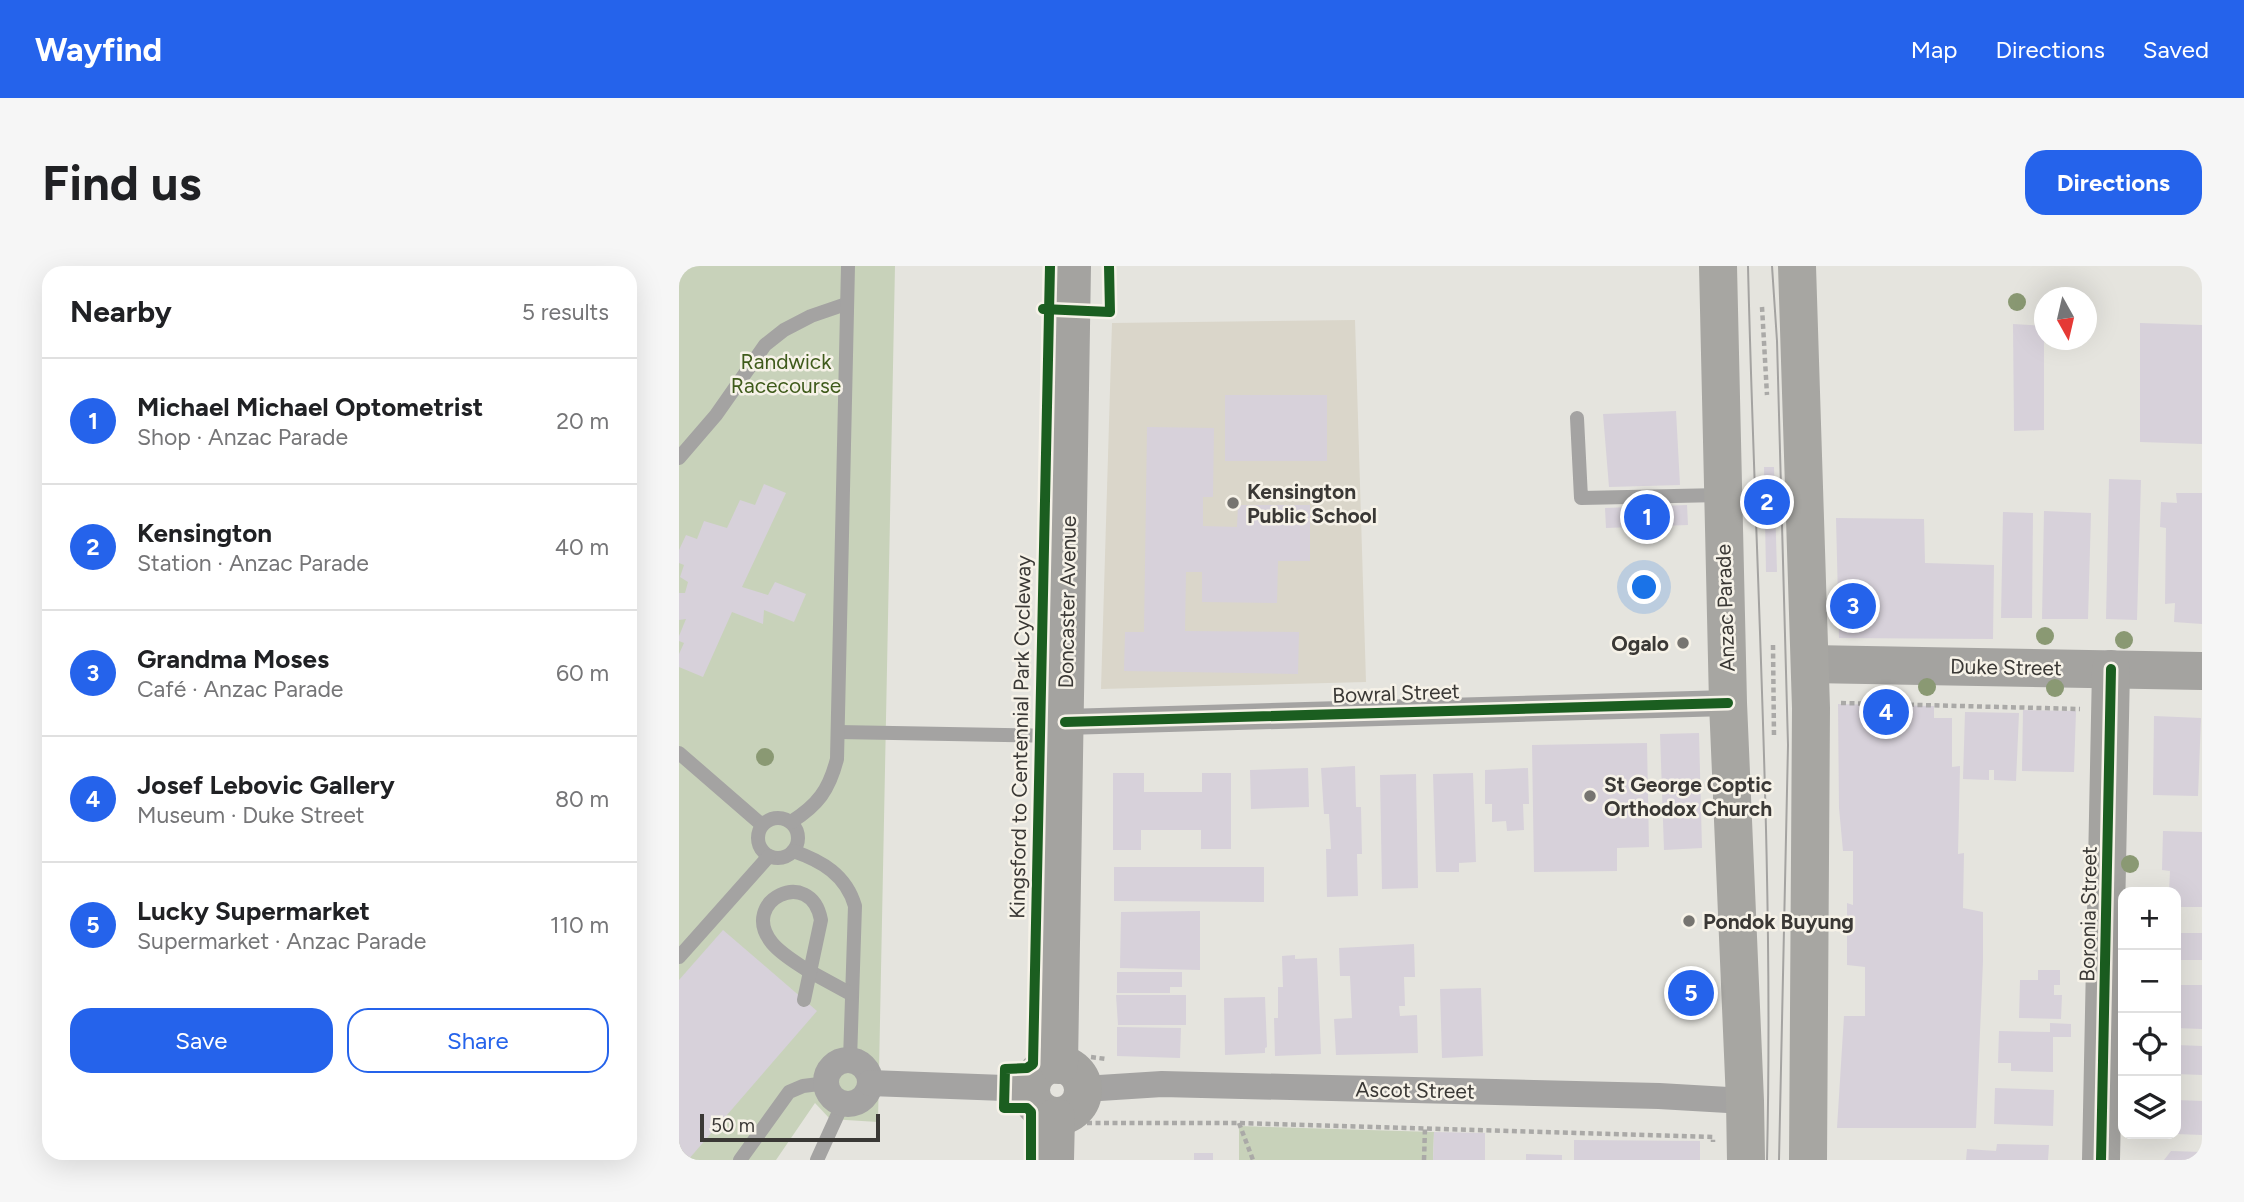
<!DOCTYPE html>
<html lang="en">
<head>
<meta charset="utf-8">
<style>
	body { margin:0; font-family:Figtree,sans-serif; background:#f6f6f6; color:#202124 }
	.controls { position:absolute; right:21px; bottom:21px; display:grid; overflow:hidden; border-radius:14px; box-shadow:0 7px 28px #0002 }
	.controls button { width:63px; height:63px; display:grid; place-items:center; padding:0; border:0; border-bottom:2px solid #e0e0e0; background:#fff; color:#202124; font:35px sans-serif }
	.compass { position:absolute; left:1355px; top:21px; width:63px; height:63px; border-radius:50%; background:#fff; box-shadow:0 7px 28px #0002; rotate:172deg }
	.scale { position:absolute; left:21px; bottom:18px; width:180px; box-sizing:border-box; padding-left:7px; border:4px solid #3a3835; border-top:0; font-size:19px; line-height:24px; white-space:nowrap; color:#3a3835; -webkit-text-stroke:5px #f6f2e8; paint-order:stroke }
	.you { position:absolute; left:966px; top:322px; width:24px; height:24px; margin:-18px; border:5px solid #fff; border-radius:50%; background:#1a73e8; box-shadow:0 0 0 10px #1a73e833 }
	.badge { display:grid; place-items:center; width:46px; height:46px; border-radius:50%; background:#2563eb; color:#fff; font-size:23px; font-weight:700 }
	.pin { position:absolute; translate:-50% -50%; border:4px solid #fff; box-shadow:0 2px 7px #0006 }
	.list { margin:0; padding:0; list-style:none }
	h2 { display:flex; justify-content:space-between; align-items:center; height:91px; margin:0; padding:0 28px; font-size:30px }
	h2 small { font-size:23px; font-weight:400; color:#757577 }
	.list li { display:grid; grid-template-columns:46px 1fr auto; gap:21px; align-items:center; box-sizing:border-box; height:126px; padding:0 28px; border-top:2px solid #e0e0e0 }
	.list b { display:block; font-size:26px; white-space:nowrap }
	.list p { margin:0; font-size:23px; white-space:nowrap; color:#757577 }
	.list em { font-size:23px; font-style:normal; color:#757577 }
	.actions { display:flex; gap:14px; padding:21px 28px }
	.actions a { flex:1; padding:16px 0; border:2px solid #2563eb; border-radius:21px; text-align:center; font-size:24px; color:#2563eb }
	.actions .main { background:#2563eb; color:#fff }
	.icon { flex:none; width:38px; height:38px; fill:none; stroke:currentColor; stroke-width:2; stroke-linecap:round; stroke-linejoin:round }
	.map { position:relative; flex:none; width:1523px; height:894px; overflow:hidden; border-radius:21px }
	header { display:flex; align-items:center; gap:42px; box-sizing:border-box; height:98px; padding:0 35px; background:#2563eb; color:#fff }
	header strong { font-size:33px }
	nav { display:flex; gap:38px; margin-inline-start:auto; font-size:24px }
	.intro { display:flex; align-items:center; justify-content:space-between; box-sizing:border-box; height:168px; padding:0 42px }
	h1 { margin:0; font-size:49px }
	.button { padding:18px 32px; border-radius:21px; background:#2563eb; color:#fff; font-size:24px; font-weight:700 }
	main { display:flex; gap:42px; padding:0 42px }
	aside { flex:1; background:#fff; border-radius:21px; box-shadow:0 7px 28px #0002 }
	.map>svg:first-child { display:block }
</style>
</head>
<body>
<header>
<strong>Wayfind</strong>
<nav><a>Map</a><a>Directions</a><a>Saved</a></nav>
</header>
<div class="intro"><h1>Find us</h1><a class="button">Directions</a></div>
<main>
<aside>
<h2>Nearby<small>5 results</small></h2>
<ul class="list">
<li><span class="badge">1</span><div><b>Michael Michael Optometrist</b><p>Shop · Anzac Parade</p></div><em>20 m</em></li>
<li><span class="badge">2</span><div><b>Kensington</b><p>Station · Anzac Parade</p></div><em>40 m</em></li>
<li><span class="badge">3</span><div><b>Grandma Moses</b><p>Café · Anzac Parade</p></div><em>60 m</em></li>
<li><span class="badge">4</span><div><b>Josef Lebovic Gallery</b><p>Museum · Duke Street</p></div><em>80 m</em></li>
<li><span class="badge">5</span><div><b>Lucky Supermarket</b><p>Supermarket · Anzac Parade</p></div><em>110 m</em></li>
</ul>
<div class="actions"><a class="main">Save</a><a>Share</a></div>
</aside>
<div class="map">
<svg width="1523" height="894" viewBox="0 0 1523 894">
	<rect width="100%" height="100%" fill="#e5e4de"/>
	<path fill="#dad6ca" d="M676,54L687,416L422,423L433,57Z"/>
	<g fill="#c8d2ba">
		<path d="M0,0H216L199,856L151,853L136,837L97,894H0Z"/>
		<path d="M560,860L755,866L754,894H560Z"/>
	</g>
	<g fill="#d7d1da">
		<path d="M1461,57L1523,59V178L1461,176Z"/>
		<path d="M1334,58L1365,60V164L1335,165Z"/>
		<rect x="546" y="129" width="102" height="66"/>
		<path d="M997,145L1001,219L930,221L924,148Z"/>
		<path d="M468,161L535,162L534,231H524V260L558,261L559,239H631V295H599L598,337L523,336V306H507L506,365L620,366L619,408L445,405L446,366H465Z"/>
		<path d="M1085,201H1095L1098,306H1087Z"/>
		<path d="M1430,213L1462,214L1458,354L1427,353Z"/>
		<path d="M85,218L107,227L63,321L89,329L96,316L127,328L115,356L85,344L84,358L53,346L24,411L0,401V388L5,377L0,375V370L7,353L0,354V327H6L9,316L1,311L5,299L0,297V284L7,269L18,273L25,255L48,262L61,234L76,239Z"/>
		<path d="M1497,227H1523V358L1495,356L1496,337L1486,338L1487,262L1481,261L1482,236L1498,237Z"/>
		<path d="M1008,239L1009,259L927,262L926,242Z"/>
		<path d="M1365,245L1412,247L1409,353H1363Z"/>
		<path d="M1324,246L1354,247L1353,352H1322Z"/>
		<path d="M1157,252L1245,253L1246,297L1315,299L1314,373L1160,372Z"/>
		<path d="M1159,438L1255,440V452H1273V501L1281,500L1279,588L1285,587L1284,642L1304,646V695L1297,862H1158L1165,750H1186V701L1168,699V637L1174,639V585H1164L1160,542Z"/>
		<path d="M1344,444L1397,445L1395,506L1343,505Z"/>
		<path d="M1286,446L1340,447L1337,515L1315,514V504H1310V514L1284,513Z"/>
		<path d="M1475,450L1522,452L1519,530L1474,529Z"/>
		<path d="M1020,467L1023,582L985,584L981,468Z"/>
		<path d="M968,477L970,581L938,582V605L855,606L853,479Z"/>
		<path d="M676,500L677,541H682L683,588H678L679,630L648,631L647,583H652L650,548H645L642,502Z"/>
		<path d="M629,502L630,541L572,543L571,504Z"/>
		<path d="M849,502L850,538H844L845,564L828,565L827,555L813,556V538H806V504Z"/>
		<path d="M434,507H465V526H523V507H552V583H522V564H462V584H434Z"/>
		<path d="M794,507L797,596L780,597V606H757L754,508Z"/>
		<path d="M737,508L739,622L703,623L701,509Z"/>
		<path d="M1484,565L1523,566V641H1497V626H1490L1491,605L1483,604Z"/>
		<path d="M435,601H585V636L435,635Z"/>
		<path d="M521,645V704L441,702L442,646Z"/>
		<path d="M44,664L138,745L9,894H0V714Z"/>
		<rect x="1497" y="667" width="26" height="27"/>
		<path d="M735,678L736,711H725L726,740H720L721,750L738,749L739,787L657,789L655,753L673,752L671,710H661L660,682Z"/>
		<path d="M616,689V693L638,692L642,788L596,790L595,752H599V721H604L603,690Z"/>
		<path d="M1359,704H1381V719H1375V729H1383L1382,753L1340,752L1341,714H1359Z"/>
		<path d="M438,706H503V721H491V727H438Z"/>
		<path d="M1497,719H1523V763L1497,762Z"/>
		<path d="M802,722L804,790L763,792L761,723Z"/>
		<path d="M437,729H507V759H439Z"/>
		<path d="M586,731L588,781L586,782V787L546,789L545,732Z"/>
		<path d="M1371,757L1392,758V771H1374V806L1332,805V797H1319L1320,765L1371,766Z"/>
		<path d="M438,761L502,762L501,792L438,790Z"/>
		<path d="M1497,779L1523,780V809L1497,808Z"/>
		<path d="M1316,822L1375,824L1374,860L1315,858Z"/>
		<path d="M1497,834L1523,835V869L1497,868Z"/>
		<path d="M755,866L806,867V894H754Z"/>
		<path d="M895,874L1021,875V894H895Z"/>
		<path d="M1318,878L1370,879L1369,894H1287L1288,883L1317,885Z"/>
		<path d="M1492,885L1523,886V894H1485Z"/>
		<rect x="515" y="887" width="19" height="7"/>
		<path d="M847,888L883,889V894H847Z"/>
	</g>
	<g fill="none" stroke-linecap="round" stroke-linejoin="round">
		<g stroke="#aaa9a7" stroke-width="4.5" stroke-dasharray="5 3.5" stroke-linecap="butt">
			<path d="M1083,41L1088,129"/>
			<path d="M1094,379L1095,471"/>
			<path d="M1162,437L1401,443"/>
			<path d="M412,791L427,793"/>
			<path d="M408,857H560L1034,871V876"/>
			<path d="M560,857L574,894"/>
			<path d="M745,894L746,862"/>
		</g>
		<g stroke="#a4a3a2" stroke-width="14">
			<path d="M898,152L902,232L1042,229"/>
			<path d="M0,192L37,149L86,79L105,64L132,50L167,38"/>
			<path d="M159,466L384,470"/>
			<path d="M0,487L83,559"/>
			<circle cx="99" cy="572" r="20"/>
			<path d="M112,556C139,539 150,524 158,493L169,0"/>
			<path d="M114,585C143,595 167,609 176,640L171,794"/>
			<path d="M0,691L90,590"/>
			<path d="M128,704L172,728"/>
			<path d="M61,894L110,826L124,820L148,817"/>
			<path d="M138,894L164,837"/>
		</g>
		<g stroke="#a4a3a2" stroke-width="26">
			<path d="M386,456L1049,437"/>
			<circle cx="169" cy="816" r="22"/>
			<path d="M191,817L352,823"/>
			<path d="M405,823L483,818L980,830L1066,835"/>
		</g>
		<g stroke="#a4a3a0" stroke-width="38">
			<path d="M1131,398L1523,405"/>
			<circle cx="378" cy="824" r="26"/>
			<path d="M380,799L393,0"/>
			<path d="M376,894L377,851"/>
			<path d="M1422,894L1432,403"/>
		</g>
		<g stroke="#a7a6a2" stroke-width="38">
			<path d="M1039,0L1049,437L1066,835L1067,894"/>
			<path d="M1118,0L1132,442L1129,894"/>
		</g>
		<g stroke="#a4a3a1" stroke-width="2">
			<path d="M1069,0C1076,298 1095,596 1088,894"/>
			<path d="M1093,0L1098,75L1109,479L1100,894"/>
		</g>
		<path stroke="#a4a3a2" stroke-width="14" d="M125,734L142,654C132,599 59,635 93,677C102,688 116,696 128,704"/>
		<defs>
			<g id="cycleway">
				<path d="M364,43L431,46L430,0"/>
				<path d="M386,456L1049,437"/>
				<path d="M352,894V846L348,842H325L326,803L348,802L354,798L371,0"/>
				<path d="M1422,894L1432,403"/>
			</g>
		</defs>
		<use href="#cycleway" stroke="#f6f2e8" stroke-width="15"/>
		<use href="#cycleway" stroke="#1b5e20" stroke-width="10"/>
	</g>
	<g fill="#8a9973">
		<circle cx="1338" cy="36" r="9"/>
		<circle cx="1366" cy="370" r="9"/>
		<circle cx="1445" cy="374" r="9"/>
		<circle cx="1248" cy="421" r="9"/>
		<circle cx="1376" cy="422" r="9"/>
		<circle cx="86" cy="491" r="9"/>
		<circle cx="1451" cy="598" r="9"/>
	</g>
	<g fill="#767470" stroke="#f6f2e8" stroke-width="2.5">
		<circle cx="554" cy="237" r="7"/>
		<circle cx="1004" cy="377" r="7"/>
		<circle cx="911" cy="530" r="7"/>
		<circle cx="1010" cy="655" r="7"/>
	</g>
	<g text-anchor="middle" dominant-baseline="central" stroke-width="5" stroke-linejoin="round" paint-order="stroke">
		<g font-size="21" fill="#3f5b1b" stroke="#f6f2e8">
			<text x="107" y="95">Randwick<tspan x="107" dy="24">Racecourse</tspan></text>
		</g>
		<g font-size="21" font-weight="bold" fill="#3a3835" stroke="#f6f2e8" text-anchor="start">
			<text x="568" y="225">Kensington<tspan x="568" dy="24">Public School</tspan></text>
			<text x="990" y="377" text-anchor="end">Ogalo</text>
			<text x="925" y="518">St George Coptic<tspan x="925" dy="24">Orthodox Church</tspan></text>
			<text x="1024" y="655">Pondok Buyung</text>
		</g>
		<g font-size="21" fill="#3a3835" stroke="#f6f2e8">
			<text transform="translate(388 336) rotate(-89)">Doncaster Avenue</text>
			<text transform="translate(1046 342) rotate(-92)">Anzac Parade</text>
			<text transform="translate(1327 401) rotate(1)">Duke Street</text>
			<text transform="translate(717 427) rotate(-2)">Bowral Street</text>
			<text transform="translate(341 471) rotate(-89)">Kingsford to Centennial Park Cycleway</text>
			<text transform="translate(1409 648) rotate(-89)">Boronia Street</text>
			<text transform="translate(736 824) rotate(1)">Ascot Street</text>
		</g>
	</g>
</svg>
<div class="controls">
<button>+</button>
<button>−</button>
<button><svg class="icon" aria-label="locate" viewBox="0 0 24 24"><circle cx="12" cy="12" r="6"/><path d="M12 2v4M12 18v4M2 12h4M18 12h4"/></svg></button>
<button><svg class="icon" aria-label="layers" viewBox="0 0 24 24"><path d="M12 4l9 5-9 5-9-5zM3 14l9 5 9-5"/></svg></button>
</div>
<svg class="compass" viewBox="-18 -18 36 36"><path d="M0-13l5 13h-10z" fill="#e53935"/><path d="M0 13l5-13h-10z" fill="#757577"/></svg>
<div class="scale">50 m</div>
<div class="you"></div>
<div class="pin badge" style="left:968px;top:251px">1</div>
<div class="pin badge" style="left:1088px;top:236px">2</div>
<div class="pin badge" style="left:1174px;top:340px">3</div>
<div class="pin badge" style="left:1207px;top:446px">4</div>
<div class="pin badge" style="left:1012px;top:727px">5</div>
</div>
</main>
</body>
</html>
